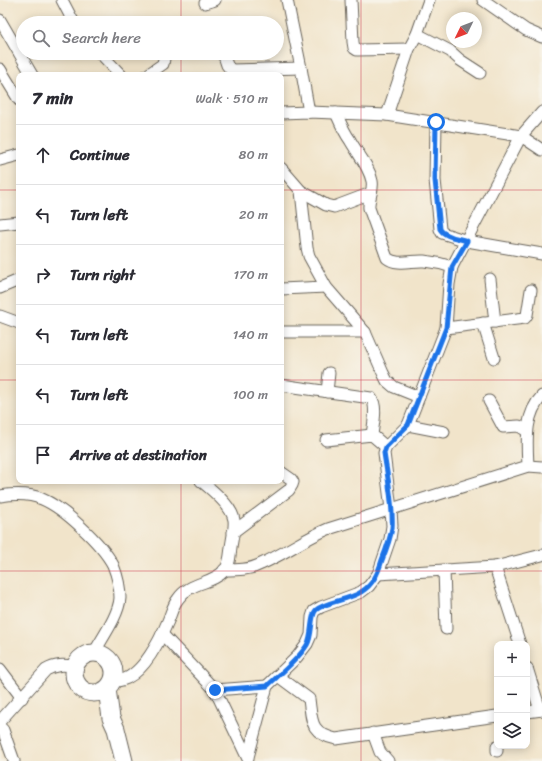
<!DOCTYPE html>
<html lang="en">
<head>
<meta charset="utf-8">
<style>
	body { margin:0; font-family:Sriracha,sans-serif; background:#f2f2f3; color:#2b2b33 }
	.controls { position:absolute; right:12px; bottom:12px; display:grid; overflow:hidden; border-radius:8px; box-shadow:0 2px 10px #0003 }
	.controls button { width:36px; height:36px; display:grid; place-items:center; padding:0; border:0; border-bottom:1px solid #e1e1e2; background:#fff; color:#2b2b33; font:20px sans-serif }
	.compass { position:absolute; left:446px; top:12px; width:36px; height:36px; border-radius:50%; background:#fff; box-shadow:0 2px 10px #0003; rotate:227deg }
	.stop { position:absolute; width:12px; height:12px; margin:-9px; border:3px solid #1a73e8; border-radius:50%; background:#fff }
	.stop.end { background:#1a73e8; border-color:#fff; box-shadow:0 1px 4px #0008 }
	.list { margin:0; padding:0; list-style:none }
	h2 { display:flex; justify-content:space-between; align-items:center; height:52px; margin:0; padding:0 16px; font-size:17px }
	h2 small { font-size:13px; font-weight:400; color:#7c7c81 }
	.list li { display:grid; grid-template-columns:26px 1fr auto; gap:12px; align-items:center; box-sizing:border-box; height:60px; padding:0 16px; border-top:1px solid #e1e1e2 }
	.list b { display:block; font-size:15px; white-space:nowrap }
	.list em { font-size:13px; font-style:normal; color:#7c7c81 }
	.icon { flex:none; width:22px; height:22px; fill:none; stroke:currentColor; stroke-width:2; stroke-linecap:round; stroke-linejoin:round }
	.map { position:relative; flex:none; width:542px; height:761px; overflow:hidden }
	.search { position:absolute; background:#fff; box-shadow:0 2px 10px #0003; left:16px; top:16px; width:268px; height:44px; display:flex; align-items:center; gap:10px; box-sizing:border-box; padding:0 14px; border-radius:22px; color:#7c7c81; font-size:15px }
	.panel { position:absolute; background:#fff; box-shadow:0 2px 10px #0003; left:16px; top:72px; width:268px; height:412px; border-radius:8px }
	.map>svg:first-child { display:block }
</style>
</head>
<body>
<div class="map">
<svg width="542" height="761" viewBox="0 0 542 761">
	<rect width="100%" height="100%" fill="#f7f3e8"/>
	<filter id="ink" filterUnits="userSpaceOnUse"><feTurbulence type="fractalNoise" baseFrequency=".025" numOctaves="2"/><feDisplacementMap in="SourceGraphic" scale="8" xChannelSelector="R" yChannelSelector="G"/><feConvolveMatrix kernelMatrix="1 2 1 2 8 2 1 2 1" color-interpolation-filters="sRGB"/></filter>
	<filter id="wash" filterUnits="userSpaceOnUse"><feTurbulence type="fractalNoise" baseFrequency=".012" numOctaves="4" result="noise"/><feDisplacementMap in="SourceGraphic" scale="16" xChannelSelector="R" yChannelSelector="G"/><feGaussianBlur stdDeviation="0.9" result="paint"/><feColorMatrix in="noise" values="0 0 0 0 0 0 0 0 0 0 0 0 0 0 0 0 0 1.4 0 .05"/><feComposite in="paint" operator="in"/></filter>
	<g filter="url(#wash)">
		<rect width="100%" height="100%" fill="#f1e4ca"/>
	</g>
	<g filter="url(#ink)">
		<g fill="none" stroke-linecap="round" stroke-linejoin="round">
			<defs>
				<g id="street">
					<path d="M62,0L74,23"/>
					<path d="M287,0L301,68L309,112"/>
					<path d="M351,0L353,42L354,48L357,50L409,49"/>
					<path d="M483,0L526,30L542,37"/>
					<path d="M205,3L215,0"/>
					<path d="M0,20L32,75"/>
					<path d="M417,34L450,51L460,60L480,73"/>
					<path d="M100,53L121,75"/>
					<path d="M223,53L227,65L231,70L301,68"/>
					<path d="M0,69L19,100"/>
					<path d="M147,75L163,64L165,53"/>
					<path d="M281,113L309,112L387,115L521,136L542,150"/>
					<path d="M336,113C340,122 344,132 350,140C357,153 369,166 372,181C374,190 368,199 369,208L387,258C397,266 412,260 424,261C434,262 443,264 452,267"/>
					<path d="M387,115L409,49L417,34L429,0"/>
					<path d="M436,122L435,180L440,229L442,233L467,241L542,254"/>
					<path d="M0,160L19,155"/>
					<path d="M281,168L301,191L307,248L309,256L326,287L365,332L383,373L387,381L394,387L419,397"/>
					<path d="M301,191L326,205L334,207L371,193"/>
					<path d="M0,224L19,222"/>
					<path d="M490,279L495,322"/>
					<path d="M0,288L19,280"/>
					<path d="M281,289L326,287"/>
					<path d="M0,316L19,323"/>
					<path d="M483,323L494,358"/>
					<path d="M446,328L525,318L527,315L531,290"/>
					<path d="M281,332H365"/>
					<path d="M281,385L371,398C378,406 373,425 372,435"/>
					<path d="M327,392L329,373"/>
					<path d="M489,401L503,427L519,426L527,431"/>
					<path d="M408,425L444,432"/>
					<path d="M326,440L372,435L386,447"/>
					<path d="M528,466L542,467"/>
					<path d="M0,496C14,494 29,493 42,499C64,508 102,544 113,565C117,575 120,587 120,598C119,615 102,638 94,653"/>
					<path d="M233,532L289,490L292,485L293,482L291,479L281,472"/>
					<path d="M495,567L542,555"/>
					<path d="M224,570C237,570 250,570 261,564C284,554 304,539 328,529L528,466C527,442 524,415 542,396"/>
					<path d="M444,570L446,629"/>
					<path d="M378,574L495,567L520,644"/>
					<path d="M162,634L215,690L267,686"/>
					<path d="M527,668L540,710"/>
					<path d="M0,669L22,698"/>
					<path d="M278,676L309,699C312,721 310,733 336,739L497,716"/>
					<path d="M113,681C115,681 119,681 122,680C143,674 160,640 168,621C171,614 173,605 178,599C189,582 212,584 224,571C230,565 230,555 231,547C232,540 235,527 234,520C232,506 211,489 201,481"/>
					<path d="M215,690L248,759"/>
					<path d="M527,712L542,710"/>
					<path d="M0,721L46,670C56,664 64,665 75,666"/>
					<path d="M0,727L3,730L14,761"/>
					<path d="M373,733L380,752L388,761"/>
					<path d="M497,751V746"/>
					<path d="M248,757L267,686L297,657L307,644L311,635L312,617L314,611L321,607L361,592L369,586L378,574L390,539L392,526L391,509L384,453L386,447L408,425L446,328L449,284L452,267L521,136L542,112"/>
				</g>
				<g id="primary">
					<circle cx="94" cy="673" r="20"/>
					<path d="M107,689L111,718L116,729L124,761"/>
				</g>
			</defs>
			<use href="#street" stroke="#676259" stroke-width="13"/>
			<use href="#primary" stroke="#676259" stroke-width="19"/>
			<use href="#street" stroke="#fff" stroke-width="11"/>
			<use href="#primary" stroke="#fff" stroke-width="17"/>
		</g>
	</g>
	<g fill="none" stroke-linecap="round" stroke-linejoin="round" filter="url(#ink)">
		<path stroke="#1a73e8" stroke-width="5" d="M215,690L267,686C280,674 297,661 307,645C313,635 310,616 316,610C325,602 349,600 361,592C373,585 378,573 382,560C386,550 390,540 392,528C394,506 387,475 384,453L386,447L408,425L446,328L452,267L467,241C459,238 444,237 440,229L435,180L436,122"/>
	</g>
	<path fill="none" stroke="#d1495b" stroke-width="1" stroke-opacity="0.55" d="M181,0V23M361,0V761M181,53V75M0,190H19M281,190H542M0,380H19M281,380H542M181,481V761M0,571H542"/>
</svg>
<div class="controls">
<button>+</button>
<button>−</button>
<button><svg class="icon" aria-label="layers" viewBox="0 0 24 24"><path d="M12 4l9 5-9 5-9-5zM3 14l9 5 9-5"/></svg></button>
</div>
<svg class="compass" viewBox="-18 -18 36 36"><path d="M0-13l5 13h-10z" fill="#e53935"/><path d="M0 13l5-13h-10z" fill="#7c7c81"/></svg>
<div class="stop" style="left:436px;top:122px"></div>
<div class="stop end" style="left:215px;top:690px"></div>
<div class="search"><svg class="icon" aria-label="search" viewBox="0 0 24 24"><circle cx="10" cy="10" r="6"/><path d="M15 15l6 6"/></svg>Search here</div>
<section class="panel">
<h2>7 min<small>Walk · 510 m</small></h2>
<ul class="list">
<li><svg class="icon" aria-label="ahead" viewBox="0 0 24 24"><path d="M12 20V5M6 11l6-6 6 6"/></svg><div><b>Continue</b></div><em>80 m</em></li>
<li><svg class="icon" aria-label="left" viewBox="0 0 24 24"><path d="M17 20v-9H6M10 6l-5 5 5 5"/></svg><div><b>Turn left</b></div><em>20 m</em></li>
<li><svg class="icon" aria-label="right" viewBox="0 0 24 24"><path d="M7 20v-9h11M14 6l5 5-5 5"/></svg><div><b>Turn right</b></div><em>170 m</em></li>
<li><svg class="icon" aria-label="left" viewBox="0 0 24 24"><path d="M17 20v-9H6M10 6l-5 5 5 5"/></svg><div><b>Turn left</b></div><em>140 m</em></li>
<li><svg class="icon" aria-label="left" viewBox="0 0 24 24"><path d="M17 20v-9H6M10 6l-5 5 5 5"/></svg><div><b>Turn left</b></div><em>100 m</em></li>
<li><svg class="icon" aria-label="arrive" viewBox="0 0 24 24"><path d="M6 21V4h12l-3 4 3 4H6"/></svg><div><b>Arrive at destination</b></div></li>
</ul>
</section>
</div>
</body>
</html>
